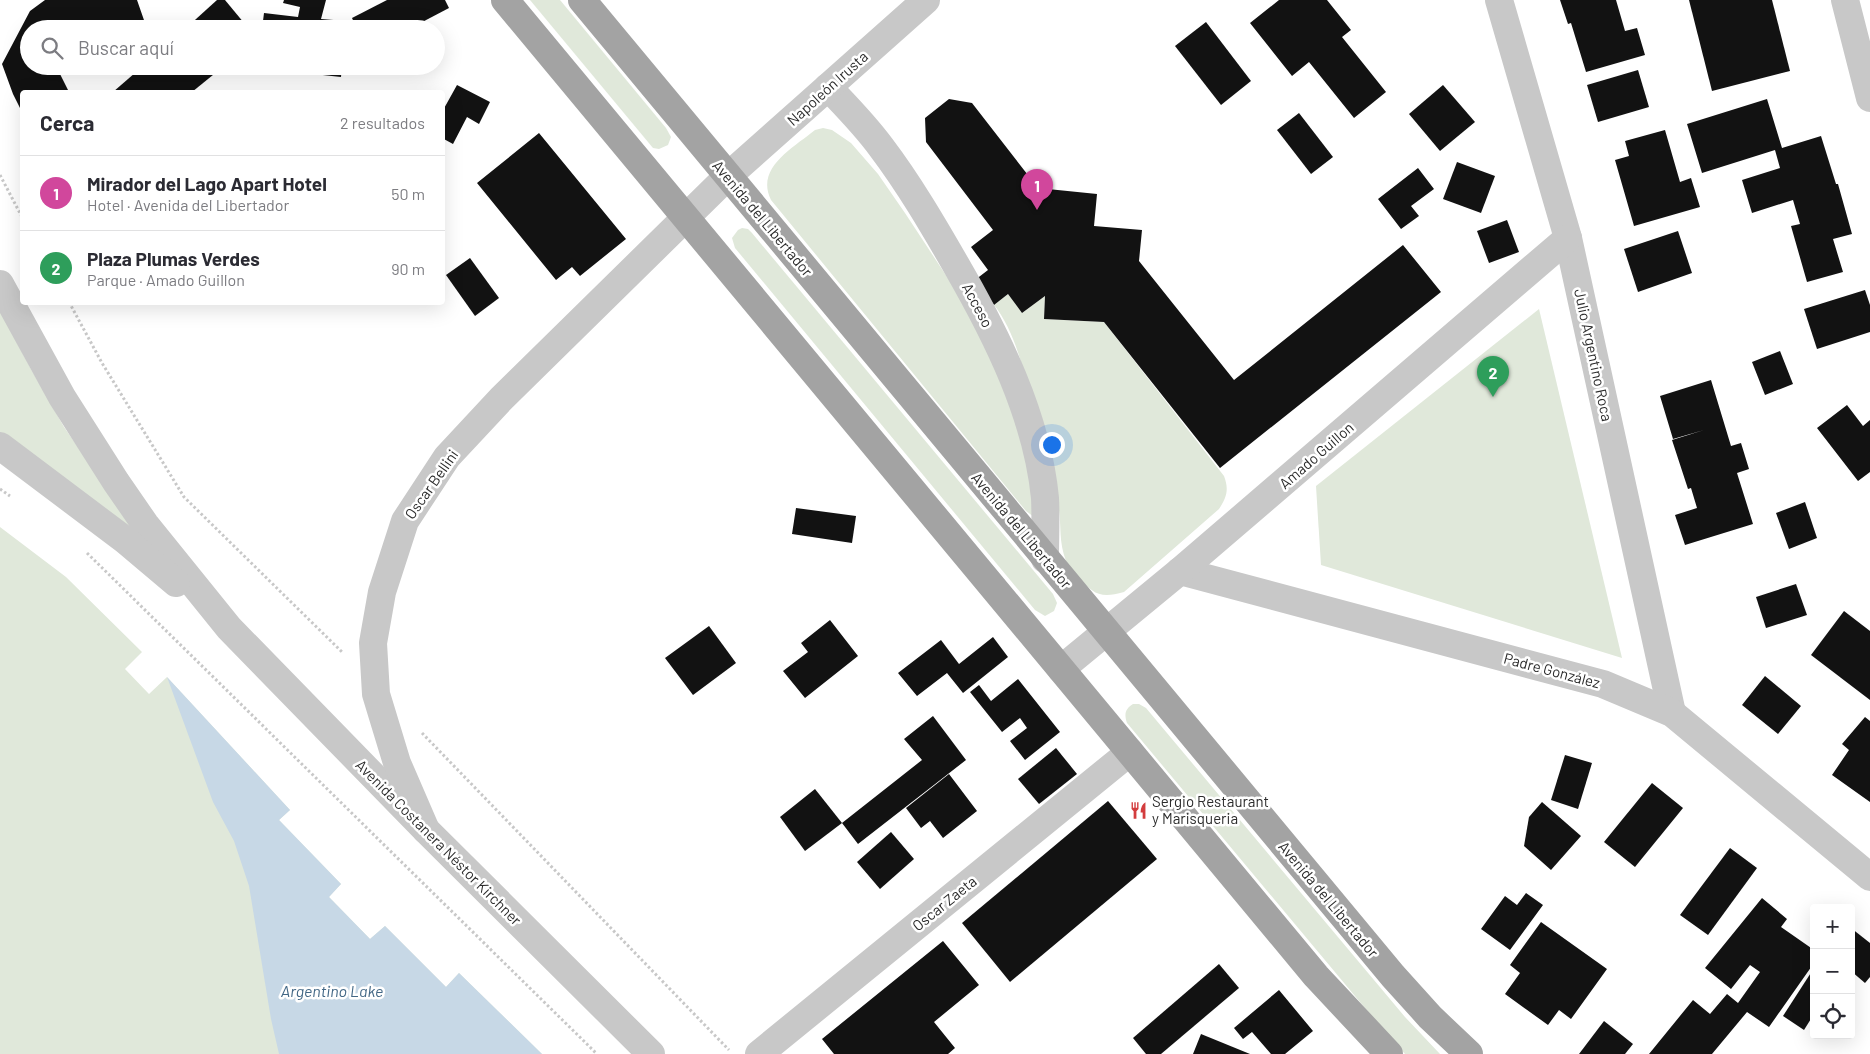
<!DOCTYPE html>
<html lang="es">
<head>
<meta charset="utf-8">
<style>
	body { margin:0; font-family:Barlow,sans-serif; background:#f2f2f3; color:#2b2b33 }
	.controls { position:absolute; right:15px; bottom:15px; display:grid; overflow:hidden; border-radius:5px; box-shadow:0 5px 20px #0002 }
	.controls button { width:45px; height:45px; display:grid; place-items:center; padding:0; border:0; border-bottom:1px solid #e1e1e2; background:#fff; color:#2b2b33; font:25px sans-serif }
	.you { position:absolute; left:1051px; top:444px; width:18px; height:18px; margin:-12px; border:4px solid #fff; border-radius:50%; background:#1a73e8; box-shadow:0 0 0 8px #1a73e833 }
	.badge { display:grid; place-items:center; width:32px; height:32px; border-radius:50%; background:#d93025; color:#fff; font-size:16px; font-weight:700 }
	.pin { position:absolute; translate:-50% -41px; filter:drop-shadow(0 1px 2px #0008) }
	.pin::after { content:''; position:absolute; top:26px; width:18px; height:15px; background:inherit; clip-path:polygon(0 0,100% 0,50% 100%) }
	.list { margin:0; padding:0; list-style:none }
	h2 { display:flex; justify-content:space-between; align-items:center; height:65px; margin:0; padding:0 20px; font-size:21px }
	h2 small { font-size:16px; font-weight:400; color:#7c7c81 }
	.list li { display:grid; grid-template-columns:32px 1fr auto; gap:15px; align-items:center; box-sizing:border-box; height:75px; padding:0 20px; border-top:1px solid #e1e1e2 }
	.list b { display:block; font-size:19px; white-space:nowrap }
	.list p { margin:0; font-size:16px; white-space:nowrap; color:#7c7c81 }
	.list em { font-size:16px; font-style:normal; color:#7c7c81 }
	.icon { flex:none; width:28px; height:28px; fill:none; stroke:currentColor; stroke-width:2; stroke-linecap:round; stroke-linejoin:round }
	.map { position:relative; flex:none; width:1870px; height:1054px; overflow:hidden }
	.search { position:absolute; background:#fff; box-shadow:0 5px 20px #0002; left:20px; top:20px; width:425px; height:55px; display:flex; align-items:center; gap:12px; box-sizing:border-box; padding:0 18px; border-radius:28px; color:#7c7c81; font-size:19px }
	.panel { position:absolute; background:#fff; box-shadow:0 5px 20px #0002; left:20px; top:90px; width:425px; height:215px; border-radius:5px }
	.map>svg:first-child { display:block }
</style>
</head>
<body>
<div class="map">
<svg width="1870" height="1054" viewBox="0 0 1870 1054">
	<rect width="100%" height="100%" fill="#fff"/>
	<g fill="#e0e8da">
		<path d="M530,0H560L666,128L671,137L668,145L659,149L653,148Z"/>
		<path d="M823,128L832,130L851,143L878,174L905,213L953,286L995,359L1025,442L1034,517L1026,511L771,200C755,168 793,148 815,130Z"/>
		<path d="M742,228L748,229L752,233L1053,594L1057,603L1054,611L1045,616L1035,610L735,248L732,238L738,230Z"/>
		<path d="M1008,294L1022,313L1045,296L1044,319L1104,322L1224,476C1229,489 1227,497 1219,509L1124,592C1100,599 1093,594 1078,576C1074,571 1069,566 1066,561C1058,540 1062,524 1058,504C1051,476 1043,448 1036,419C1026,382 1018,335 994,305Z"/>
		<path d="M1539,309L1622,658L1321,565L1316,486Z"/>
		<path d="M0,311L32,371L64,427L137,533L0,433Z"/>
		<path d="M0,527L66,577L142,652L125,669L149,694L167,677L290,810L279,820L341,884L329,897L370,939L385,926L446,987L459,973L542,1054H0Z"/>
		<path d="M1133,704H1139L1146,708L1405,1017L1440,1054H1405L1385,1032L1127,723C1124,714 1125,709 1133,704Z"/>
	</g>
	<path fill="#c7d8e6" d="M167,677L290,810L279,820L341,884L329,897L370,939L385,926L446,987L459,973L542,1054H279L271,1019L249,886L234,841L213,802Z"/>
	<g fill="#121212">
		<path d="M45,0H137L145,23L132,29H29V66H56L69,92H22V112L13,94L2,64L30,11Z"/>
		<path d="M217,0H225L249,29H185Z"/>
		<path d="M284,0H326L321,19L346,21V29H262L264,13L298,17L300,7L283,3Z"/>
		<path d="M387,0H445L449,8L409,29H357L352,18Z"/>
		<path d="M1279,0H1327L1351,30L1342,37L1386,92L1354,118L1309,62L1292,76L1250,23Z"/>
		<path d="M1560,0H1616L1625,31L1637,28L1645,55L1586,72L1571,23L1568,24Z"/>
		<path d="M1689,0H1772L1790,71L1712,91Z"/>
		<path d="M1206,22L1251,81L1221,105L1175,46Z"/>
		<path d="M143,66H224L192,92H113Z"/>
		<path d="M296,66H342L341,77L295,72Z"/>
		<path d="M1638,70L1649,107L1598,122L1587,85Z"/>
		<path d="M457,85L490,102L479,124L467,117L453,144L442,138V112Z"/>
		<path d="M1443,85L1475,122L1440,151L1409,114Z"/>
		<path d="M949,99L972,103L1038,188L1097,194L1094,226L1142,230L1139,261L1234,380L1403,245L1441,292L1220,468L1104,322L1044,319L1045,296L1022,313L1008,294L994,305L975,280L988,270L971,247L993,230L926,142L925,118Z"/>
		<path d="M1767,99L1782,148L1821,136L1836,184H1838L1852,234L1833,239L1843,272L1807,282L1791,226L1800,224L1793,200L1752,213L1742,180L1780,168L1775,150L1702,173L1687,124Z"/>
		<path d="M1299,113L1333,157L1311,174L1277,130Z"/>
		<path d="M1665,130L1680,182L1691,178L1700,207L1634,226L1615,160L1629,156L1625,141Z"/>
		<path d="M539,133L626,239L580,276L572,267L556,280L477,183Z"/>
		<path d="M1457,162L1495,176L1481,213L1443,199Z"/>
		<path d="M1418,168L1434,189L1411,206L1419,216L1401,229L1378,199Z"/>
		<path d="M1507,220L1519,252L1489,263L1477,231Z"/>
		<path d="M1678,231L1692,273L1638,292L1624,249Z"/>
		<path d="M470,258L499,298L475,316L446,275Z"/>
		<path d="M1865,290L1870,305V332L1817,349L1804,309Z"/>
		<path d="M1780,351L1793,384L1765,395L1752,362Z"/>
		<path d="M1711,380L1731,446L1741,443L1749,469L1737,473L1753,524L1685,545L1675,515L1697,508L1691,488L1688,489L1672,440L1704,430L1673,439L1660,396Z"/>
		<path d="M1847,405L1863,426L1870,420V472L1858,481L1817,428Z"/>
		<path d="M1805,502L1817,538L1789,549L1776,513Z"/>
		<path d="M796,508L856,516L852,543L792,534Z"/>
		<path d="M1796,584L1807,615L1766,628L1756,597Z"/>
		<path d="M1844,611L1870,631V700L1811,655Z"/>
		<path d="M830,620L858,656L805,698L783,671L808,652L801,643Z"/>
		<path d="M709,626L736,663L693,695L665,658Z"/>
		<path d="M993,637L1008,657L963,693L947,673L917,696L898,673L941,640L959,664Z"/>
		<path d="M1765,676L1801,706L1778,734L1742,705Z"/>
		<path d="M1018,679L1060,732L1025,760L1010,741L1027,728L1020,718L1002,732L970,692L979,685L991,701Z"/>
		<path d="M933,716L966,760L858,844L842,823L922,760L904,739Z"/>
		<path d="M1865,717L1870,721V802L1832,775L1849,750L1842,744Z"/>
		<path d="M1056,748L1077,774L1039,804L1018,779Z"/>
		<path d="M1565,755L1592,763L1578,809L1551,800Z"/>
		<path d="M949,774L977,811L943,838L930,821L921,828L906,808Z"/>
		<path d="M1652,783L1683,808L1635,867L1604,842Z"/>
		<path d="M815,789L842,823L805,851L780,817Z"/>
		<path d="M1108,801L1157,859L1010,982L962,923Z"/>
		<path d="M1542,802L1581,836L1551,870L1524,846L1529,817Z"/>
		<path d="M891,832L914,859L880,889L857,862Z"/>
		<path d="M1730,848L1757,868L1708,935L1680,915Z"/>
		<path d="M1526,893L1543,905L1510,950L1481,929L1505,896L1517,905Z"/>
		<path d="M1762,898L1787,919L1781,927L1814,950V963L1769,1027L1747,1012L1712,1054H1649L1693,1000L1710,1014L1727,994L1738,1003L1760,972L1750,965L1731,989L1705,968Z"/>
		<path d="M1541,922L1607,969L1571,1019L1559,1010L1548,1025L1505,994L1520,973L1510,965Z"/>
		<path d="M1851,928L1870,943V977L1865,983L1851,971Z"/>
		<path d="M943,941L979,985L934,1022L955,1048L948,1054H834L822,1039Z"/>
		<path d="M1219,964L1239,988L1161,1054H1146L1133,1038Z"/>
		<path d="M1814,968V1014L1804,1030L1783,1016Z"/>
		<path d="M1279,990L1313,1031L1285,1054H1271L1252,1032L1243,1039L1234,1028Z"/>
		<path d="M1604,1021L1633,1044L1625,1054H1579Z"/>
		<path d="M1201,1034L1250,1054H1193Z"/>
	</g>
	<g fill="none" stroke-linecap="round" stroke-linejoin="round">
		<g stroke="#c8c8c8" stroke-width="3" stroke-dasharray="2.5 2.5" stroke-linecap="butt">
			<path d="M0,175L22,217"/>
			<path d="M69,302L102,363L184,497L342,652"/>
			<path d="M0,489L10,496"/>
			<path d="M87,553L597,1054"/>
			<path d="M422,733L729,1050"/>
		</g>
		<g stroke="#c8c8c8" stroke-width="28">
			<path d="M1499,0L1568,238L1672,713"/>
			<path d="M1845,0L1870,98"/>
			<path d="M828,87C846,106 865,125 881,147C909,184 933,225 956,265C997,336 1037,416 1045,498C1046,518 1045,539 1045,559"/>
			<path d="M0,284L62,397L116,482L145,524L229,628L426,830L651,1054"/>
			<path d="M0,446L125,540L176,583"/>
			<path d="M1180,571L1603,684L1672,713L1870,877"/>
			<path d="M1061,669L1180,571L1568,238"/>
			<path d="M426,830L397,763L376,694L373,643L382,592L405,521L447,457L501,399L728,176L926,0"/>
			<path d="M759,1054L1130,752"/>
		</g>
		<g stroke="#a3a3a3" stroke-width="28">
			<path d="M505,0L1316,976L1389,1054"/>
			<path d="M582,0L1393,976L1430,1017L1469,1054"/>
		</g>
	</g>
	<defs>
		<symbol id="restaurant-bare" viewBox="-9 -9 18 18"><path d="M-5-6h1v4h1v-4h1v4h1v-4h1v5L-1.5 .5V6h-2V.5L-5-1ZM5-6V6H3V1.5H1.5Q1.5-4 5-6Z" fill="#d33d3e" stroke="#fff" stroke-width="2.5" paint-order="stroke"/></symbol>
	</defs>
	<g fill-rule="evenodd">
		<use href="#restaurant-bare" x="1126" y="798" width="25" height="25"/>
	</g>
	<g text-anchor="middle" dominant-baseline="central" stroke-width="5" stroke-linejoin="round" paint-order="stroke">
		<g font-size="15" fill="#2b2b2b" stroke="#fff">
			<text transform="translate(827 88) rotate(-42)">Napoleón Irusta</text>
			<text transform="translate(763 218) rotate(50)">Avenida del Libertador</text>
			<text transform="translate(978 305) rotate(62)">Acceso</text>
			<text transform="translate(1594 355) rotate(78)">Julio Argentino Roca</text>
			<text transform="translate(1316 455) rotate(-41)">Amado Guillon</text>
			<text transform="translate(431 484) rotate(-55)">Oscar Bellini</text>
			<text transform="translate(1022 530) rotate(50)">Avenida del Libertador</text>
			<text transform="translate(1552 670) rotate(15)">Padre González</text>
			<text transform="translate(439 842) rotate(45)">Avenida Costanera Néstor Kirchner</text>
			<text transform="translate(1329 899) rotate(50)">Avenida del Libertador</text>
			<text transform="translate(944 903) rotate(-39)">Oscar Zaeta</text>
		</g>
		<g font-size="15" fill="#2b2b2b" stroke="#fff" text-anchor="start">
			<text x="1152" y="801">Sergio Restaurant<tspan x="1152" dy="17">y Marisqueria</tspan></text>
		</g>
		<g font-size="16" font-style="italic" fill="#426785" stroke="#fff">
			<text x="332" y="990">Argentino Lake</text>
		</g>
	</g>
</svg>
<div class="controls">
<button>+</button>
<button>−</button>
<button><svg class="icon" aria-label="locate" viewBox="0 0 24 24"><circle cx="12" cy="12" r="6"/><path d="M12 2v4M12 18v4M2 12h4M18 12h4"/></svg></button>
</div>
<div class="you"></div>
<div class="pin badge" style="left:1037px;top:210px;background:#d1479c">1</div>
<div class="pin badge" style="left:1493px;top:397px;background:#2e9e5b">2</div>
<div class="search"><svg class="icon" aria-label="search" viewBox="0 0 24 24"><circle cx="10" cy="10" r="6"/><path d="M15 15l6 6"/></svg>Buscar aquí</div>
<section class="panel">
<h2>Cerca<small>2 resultados</small></h2>
<ul class="list">
<li><span class="badge" style="background:#d1479c">1</span><div><b>Mirador del Lago Apart Hotel</b><p>Hotel · Avenida del Libertador</p></div><em>50 m</em></li>
<li><span class="badge" style="background:#2e9e5b">2</span><div><b>Plaza Plumas Verdes</b><p>Parque · Amado Guillon</p></div><em>90 m</em></li>
</ul>
</section>
</div>
</body>
</html>
